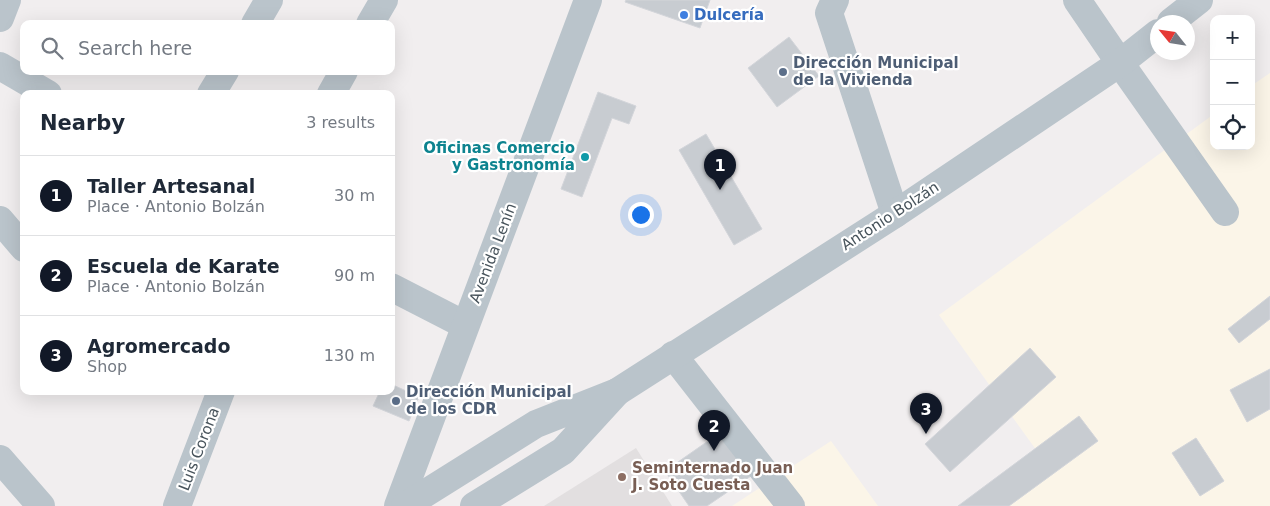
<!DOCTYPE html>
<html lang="en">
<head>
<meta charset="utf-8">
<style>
	body { margin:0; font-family:"DejaVu Sans",sans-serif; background:#f2f2f3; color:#1f2937 }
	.controls { position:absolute; right:15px; top:15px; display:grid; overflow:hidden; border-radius:10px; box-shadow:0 5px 20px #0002 }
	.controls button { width:45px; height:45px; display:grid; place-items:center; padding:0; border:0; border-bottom:1px solid #e0e1e3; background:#fff; color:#1f2937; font:25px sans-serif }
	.compass { position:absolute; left:1150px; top:15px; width:45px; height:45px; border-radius:50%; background:#fff; box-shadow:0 5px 20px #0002; rotate:300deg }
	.you { position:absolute; left:640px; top:214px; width:18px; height:18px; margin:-12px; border:4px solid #fff; border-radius:50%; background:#1a73e8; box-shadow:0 0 0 8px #1a73e833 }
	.badge { display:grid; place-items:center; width:32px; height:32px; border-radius:50%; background:#111827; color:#fff; font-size:16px; font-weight:700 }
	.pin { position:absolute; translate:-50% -41px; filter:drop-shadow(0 1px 2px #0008) }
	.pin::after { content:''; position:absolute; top:26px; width:18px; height:15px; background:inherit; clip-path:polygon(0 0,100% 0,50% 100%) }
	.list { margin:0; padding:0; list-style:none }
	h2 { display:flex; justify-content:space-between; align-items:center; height:65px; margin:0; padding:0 20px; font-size:21px }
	h2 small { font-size:16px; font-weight:400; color:#747a83 }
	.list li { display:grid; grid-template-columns:32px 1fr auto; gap:15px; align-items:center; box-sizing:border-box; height:80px; padding:0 20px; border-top:1px solid #e0e1e3 }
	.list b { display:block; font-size:19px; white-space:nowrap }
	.list p { margin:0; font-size:16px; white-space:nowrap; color:#747a83 }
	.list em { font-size:16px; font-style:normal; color:#747a83 }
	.icon { flex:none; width:28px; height:28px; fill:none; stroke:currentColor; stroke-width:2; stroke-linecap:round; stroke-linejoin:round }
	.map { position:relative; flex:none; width:1270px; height:506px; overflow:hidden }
	.search { position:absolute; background:#fff; box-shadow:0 5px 20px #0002; left:20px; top:20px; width:375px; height:55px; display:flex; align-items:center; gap:12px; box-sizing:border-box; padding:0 18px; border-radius:10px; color:#747a83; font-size:19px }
	.panel { position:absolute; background:#fff; box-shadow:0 5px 20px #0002; left:20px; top:90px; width:375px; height:305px; border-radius:10px }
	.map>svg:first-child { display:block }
</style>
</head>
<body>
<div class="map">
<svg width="1270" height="506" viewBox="0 0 1270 506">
	<rect width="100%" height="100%" fill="#f1eeef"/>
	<g fill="#fbf5e8">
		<path d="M1270,73V506H976L1042,458L939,315L1214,114V146H1251V86Z"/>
		<path d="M831,441L878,506H732Z"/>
	</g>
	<path fill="#e2dfe0" d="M636,448L672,506H544Z"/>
	<g fill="#c8ccd1" stroke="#d3d5da">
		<path d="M626,0H710L700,28L625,2Z"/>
		<path d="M789,37L819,76L777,107L748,68Z"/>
		<path d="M598,92L636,106L629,124L612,118L582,197L561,189Z"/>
		<path d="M706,134L762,229L734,245L679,150Z"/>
		<path d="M1270,296V319L1239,343L1228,329Z"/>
		<path d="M1030,348L1056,377L950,472L925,444Z"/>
		<path d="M1270,369V409L1247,422L1230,390Z"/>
		<path d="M391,384L419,397L409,421L373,406L380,391H391Z"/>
		<path d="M1079,416L1098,441L1009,506H958Z"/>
		<path d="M721,432L751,476L707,506H689L665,471Z"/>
		<path d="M1196,438L1224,481L1200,496L1172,453Z"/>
	</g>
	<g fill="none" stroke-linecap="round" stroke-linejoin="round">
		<g stroke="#bac4cb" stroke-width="28">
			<path d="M835,0L829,13L895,214"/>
			<path d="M1077,0L1120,63L1225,212"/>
			<path d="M0,18L7,0"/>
			<path d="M1171,22L1199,0"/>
			<path d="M255,24L269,0"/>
			<path d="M370,24L384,0"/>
			<path d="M0,66L48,94"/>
			<path d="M211,94L225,71"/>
			<path d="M331,94L344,71"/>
			<path d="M0,220L24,248"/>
			<path d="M391,287L465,325"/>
			<path d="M673,355L791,506"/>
			<path d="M617,392L895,214L1120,63L1158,33"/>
			<path d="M0,459L41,506"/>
			<path d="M177,506L221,391"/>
			<path d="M398,506L588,0"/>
			<path d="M405,506L536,424L617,392L563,451L474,506"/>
		</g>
	</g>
	<circle fill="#3f7fe0" stroke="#fff" stroke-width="2" cx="684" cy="15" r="5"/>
	<g fill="#5c6f8a" stroke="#fff" stroke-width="2">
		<circle cx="783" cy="72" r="5"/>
		<circle cx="396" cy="401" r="5"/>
	</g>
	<circle fill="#0f9aa8" stroke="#fff" stroke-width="2" cx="585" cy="157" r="5"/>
	<circle fill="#8d6e63" stroke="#fff" stroke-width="2" cx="622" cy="477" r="5"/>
	<g text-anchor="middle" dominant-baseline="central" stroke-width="4.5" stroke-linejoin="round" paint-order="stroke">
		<g font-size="15" font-weight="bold" fill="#366cbe" stroke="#fff" text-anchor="start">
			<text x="694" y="15">Dulcería</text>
		</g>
		<g font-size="15" font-weight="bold" fill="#4e5e75" stroke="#fff" text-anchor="start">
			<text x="793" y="63">Dirección Municipal<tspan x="793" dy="17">de la Vivienda</tspan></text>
			<text x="406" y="392">Dirección Municipal<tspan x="406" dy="17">de los CDR</tspan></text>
		</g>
		<g font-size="15" font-weight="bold" fill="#0d838f" stroke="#fff" text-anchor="end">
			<text x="575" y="148">Oficinas Comercio<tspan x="575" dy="17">y Gastronomía</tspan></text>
		</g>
		<g font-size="15" fill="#47535b" stroke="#fff">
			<text transform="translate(890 216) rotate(-33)">Antonio Bolzán</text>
			<text transform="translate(493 253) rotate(-69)">Avenida Lenín</text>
			<text transform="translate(199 449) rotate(-69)">Luis Corona</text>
		</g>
		<g font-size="15" font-weight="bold" fill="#785e54" stroke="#fff" text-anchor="start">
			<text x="632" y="468">Seminternado Juan<tspan x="632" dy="17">J. Soto Cuesta</tspan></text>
		</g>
	</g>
</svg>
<div class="controls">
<button>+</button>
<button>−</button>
<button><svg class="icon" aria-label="locate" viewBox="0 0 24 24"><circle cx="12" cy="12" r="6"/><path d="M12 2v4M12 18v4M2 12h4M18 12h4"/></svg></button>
</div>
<svg class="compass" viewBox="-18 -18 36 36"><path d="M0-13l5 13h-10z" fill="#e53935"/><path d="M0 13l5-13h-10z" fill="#747a83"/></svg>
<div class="you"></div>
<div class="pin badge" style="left:720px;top:190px">1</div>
<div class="pin badge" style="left:714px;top:451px">2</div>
<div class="pin badge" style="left:926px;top:434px">3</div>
<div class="search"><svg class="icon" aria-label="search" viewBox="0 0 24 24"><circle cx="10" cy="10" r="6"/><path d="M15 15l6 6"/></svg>Search here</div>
<section class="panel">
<h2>Nearby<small>3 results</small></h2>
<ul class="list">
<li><span class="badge">1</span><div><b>Taller Artesanal</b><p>Place · Antonio Bolzán</p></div><em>30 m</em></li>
<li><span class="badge">2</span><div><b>Escuela de Karate</b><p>Place · Antonio Bolzán</p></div><em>90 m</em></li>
<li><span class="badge">3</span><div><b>Agromercado</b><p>Shop</p></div><em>130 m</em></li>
</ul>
</section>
</div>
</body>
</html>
